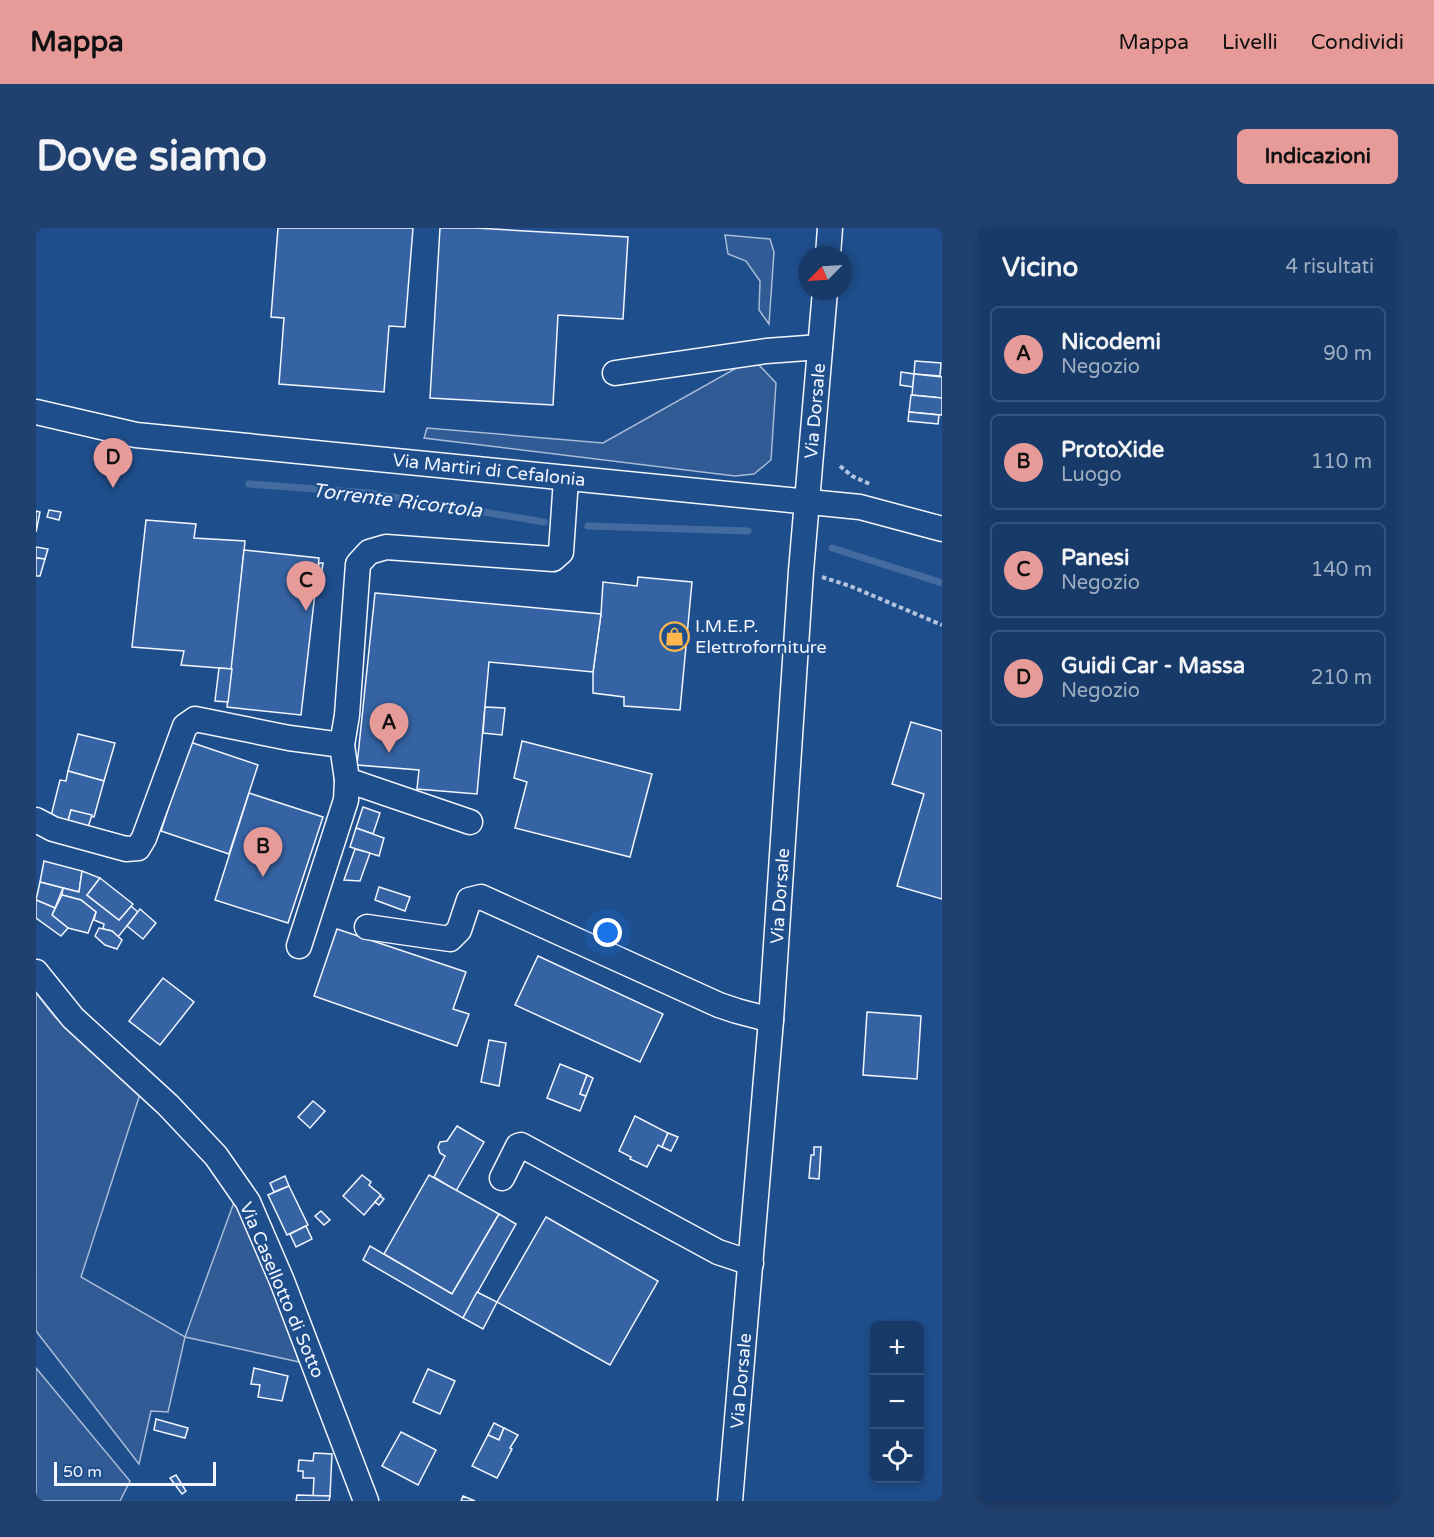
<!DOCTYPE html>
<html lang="it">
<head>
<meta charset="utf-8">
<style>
	body { margin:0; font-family:"Varela Round",sans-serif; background:#20416f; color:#f1f3f6 }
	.controls { position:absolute; right:18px; bottom:18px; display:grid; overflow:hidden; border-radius:9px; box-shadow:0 3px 9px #0003 }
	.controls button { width:54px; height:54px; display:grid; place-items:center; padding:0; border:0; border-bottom:2px solid #36547d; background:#173a69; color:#f1f3f6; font:30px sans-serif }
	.compass { position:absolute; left:762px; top:18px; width:54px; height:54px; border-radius:50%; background:#173a69; box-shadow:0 3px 9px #0003; rotate:246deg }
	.scale { position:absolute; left:18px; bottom:15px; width:162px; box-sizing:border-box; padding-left:6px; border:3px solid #f2f6ff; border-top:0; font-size:16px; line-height:21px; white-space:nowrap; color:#f2f6ff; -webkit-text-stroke:4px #1f4e8c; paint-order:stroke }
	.you { position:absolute; left:572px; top:705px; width:21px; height:21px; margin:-15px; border:4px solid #fff; border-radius:50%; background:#1a73e8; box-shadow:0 0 0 9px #1a73e833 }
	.badge { display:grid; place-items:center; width:39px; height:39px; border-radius:50%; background:#e69b98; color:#111; font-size:20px; font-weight:700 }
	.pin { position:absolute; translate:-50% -50px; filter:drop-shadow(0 2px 3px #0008) }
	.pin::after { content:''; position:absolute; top:32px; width:21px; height:18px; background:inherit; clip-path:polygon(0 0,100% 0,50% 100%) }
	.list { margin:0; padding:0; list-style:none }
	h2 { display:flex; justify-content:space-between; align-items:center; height:78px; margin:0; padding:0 24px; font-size:26px }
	h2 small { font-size:20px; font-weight:400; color:#9eadc0 }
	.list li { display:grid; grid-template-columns:39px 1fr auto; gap:18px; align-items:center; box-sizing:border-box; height:96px; margin:0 12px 12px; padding:0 12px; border:2px solid #36547d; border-radius:9px }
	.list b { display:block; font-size:22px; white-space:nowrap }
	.list p { margin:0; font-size:20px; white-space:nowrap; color:#9eadc0 }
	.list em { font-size:20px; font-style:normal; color:#9eadc0 }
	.icon { flex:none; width:33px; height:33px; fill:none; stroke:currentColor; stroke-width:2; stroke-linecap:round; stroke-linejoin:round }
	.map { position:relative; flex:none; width:906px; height:1273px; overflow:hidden; border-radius:9px }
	header { display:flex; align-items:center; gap:36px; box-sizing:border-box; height:84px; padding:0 30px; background:#e69b98; color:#111 }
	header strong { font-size:28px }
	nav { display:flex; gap:33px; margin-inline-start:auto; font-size:21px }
	.intro { display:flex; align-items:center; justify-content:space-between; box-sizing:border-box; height:144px; padding:0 36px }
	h1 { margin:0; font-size:42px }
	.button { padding:15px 27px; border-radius:9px; background:#e69b98; color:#111; font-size:21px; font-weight:700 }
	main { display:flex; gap:36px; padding:0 36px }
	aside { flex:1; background:#173a69; border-radius:9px; box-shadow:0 3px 9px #0003 }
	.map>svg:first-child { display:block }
</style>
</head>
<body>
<header>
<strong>Mappa</strong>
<nav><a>Mappa</a><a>Livelli</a><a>Condividi</a></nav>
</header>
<div class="intro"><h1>Dove siamo</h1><a class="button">Indicazioni</a></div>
<main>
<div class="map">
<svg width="906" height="1273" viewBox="0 0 906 1273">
	<rect width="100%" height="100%" fill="#1f4e8c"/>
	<g fill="#305b95" stroke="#a8bbd7" stroke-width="1.5">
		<path d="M689,7L734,11L738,24L733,96L723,82L724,53L710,33L692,26Z"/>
		<path d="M711,134L723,137L740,155L735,232L718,246L699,248L388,210L391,200L567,215Z"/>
		<path d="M0,765L19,789L104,866L45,1049L149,1109L201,966L225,1020L263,1134L149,1109L132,1184L115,1183L103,1236L0,1103Z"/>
		<path d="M0,1140L94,1253L84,1273H0Z"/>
	</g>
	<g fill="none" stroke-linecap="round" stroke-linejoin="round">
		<g stroke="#446ba0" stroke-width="7">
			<path d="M213,256L333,265L508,294"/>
			<path d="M552,298L712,303"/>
			<path d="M796,320L906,355"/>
		</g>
	</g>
	<g fill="#3563a3" stroke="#f2f6ff" stroke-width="1.5">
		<path d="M242,0H377L369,99L353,98L348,164L243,156L248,90L235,89Z"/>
		<path d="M404,0H440L592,9L587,91L522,87L517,177L394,170Z"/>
		<path d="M879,133L905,135L904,148L878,146Z"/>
		<path d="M865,144L878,146L877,159L864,157Z"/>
		<path d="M878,146L906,149V170L876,167Z"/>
		<path d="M875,167L906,170V187L873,184Z"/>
		<path d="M873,184L903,187L902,196L872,193Z"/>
		<path d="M13,282L25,284L23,292L11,289Z"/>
		<path d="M0,283L4,284L0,304Z"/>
		<path d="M110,292L160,296L158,310L209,313L196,441L145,437L148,423L96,419Z"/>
		<path d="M0,319L12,321L9,331L0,330Z"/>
		<path d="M208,322L283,330L265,487L191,479Z"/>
		<path d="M0,330L9,331L4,348H0Z"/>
		<path d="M283,335H287L283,363H279Z"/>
		<path d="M602,349L656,354L644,482L588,478V469L557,465V444L565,386L567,354L601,358Z"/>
		<path d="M339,365L565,386L557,444L453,434L441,566L381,561L383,542L321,537Z"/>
		<path d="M183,440L196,441L192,474L179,473Z"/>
		<path d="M449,479L469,480L466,507L447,505Z"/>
		<path d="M875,494L906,503V671L861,658L888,566L856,556Z"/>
		<path d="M42,506L79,515L68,553L32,543Z"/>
		<path d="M486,513L616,546L594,629L479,600L491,554L478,550Z"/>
		<path d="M154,514L222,537L193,626L125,603Z"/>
		<path d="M32,543L68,553L58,589L35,582L32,593L15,588L24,552L30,553Z"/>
		<path d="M213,565L287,589L252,695L179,672Z"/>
		<path d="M327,579L344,585L337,606L320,600Z"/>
		<path d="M35,582L56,587L52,599L32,593Z"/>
		<path d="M320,600L348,610L343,628L314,619Z"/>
		<path d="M319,621L334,625L324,653L308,652Z"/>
		<path d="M8,633L46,643L43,664L4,654Z"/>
		<path d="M46,643L64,650L51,667L83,692L95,678L102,684L82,709L76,703L67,701L68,696L58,692L60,684L45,672L26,667L27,660L43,664Z"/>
		<path d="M64,650L97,676L83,692L51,667Z"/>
		<path d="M4,654L27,660L19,680L0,672Z"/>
		<path d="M343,659L374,669L369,683L339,672Z"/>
		<path d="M26,667L45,672L60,684L52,705L32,700L16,687Z"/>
		<path d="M0,672L19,680L16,687L32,700L25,708L0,690Z"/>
		<path d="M104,681L120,695L107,711L91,698Z"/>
		<path d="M63,700L76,703L86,712L81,721L69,717L59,708Z"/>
		<path d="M301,701L430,744L417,781L433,786L421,818L278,768Z"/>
		<path d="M502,728L627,786L604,834L479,777Z"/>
		<path d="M127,750L158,774L124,817L93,793Z"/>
		<path d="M831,784L885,788L881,851L827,847Z"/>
		<path d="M453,812L470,815L463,858L445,854Z"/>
		<path d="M524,836L551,847L544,866L550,868L544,883L511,870Z"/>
		<path d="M551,847L557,850L550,868L544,866Z"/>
		<path d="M277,873L289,883L274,900L262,889Z"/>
		<path d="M599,888L632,905L626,919L622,917L611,939L594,931L595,929L583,923Z"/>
		<path d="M421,898L448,914L420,963L398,949L409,928L404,925L402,919L404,914L411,913Z"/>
		<path d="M632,905L642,909L635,923L626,919Z"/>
		<path d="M778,919H785L783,951L773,950L775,927H778Z"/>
		<path d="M326,947L335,954L333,957L345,967L328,987L307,968Z"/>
		<path d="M393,947L463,986L416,1066L348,1026Z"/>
		<path d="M249,948L253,958L238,964L234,955Z"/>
		<path d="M253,958L272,997L251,1007L232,967Z"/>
		<path d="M344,968L348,971L343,977L339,974Z"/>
		<path d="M285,983L294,992L288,997L279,988Z"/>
		<path d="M463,986L480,996L427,1090L327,1032L334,1018L416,1066Z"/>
		<path d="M510,989L622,1053L574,1137L461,1074Z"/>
		<path d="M270,998L276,1011L260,1019L254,1006Z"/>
		<path d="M441,1064L461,1074L447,1101L427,1090Z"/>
		<path d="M218,1140L252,1148L246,1173L222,1169L224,1157L215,1156Z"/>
		<path d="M392,1141L419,1153L404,1186L377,1174Z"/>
		<path d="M120,1191L152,1200L149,1210L118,1202Z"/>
		<path d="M458,1195L468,1200L463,1212L452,1207Z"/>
		<path d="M468,1200L482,1207L474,1220L476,1221L461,1250L436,1238L452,1207L463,1212Z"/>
		<path d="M365,1204L400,1222L382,1257L346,1238Z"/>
		<path d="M278,1225L296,1226L294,1268H277L278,1250H267V1243H262L263,1232L277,1233Z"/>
		<path d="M140,1247L150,1263L146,1266L134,1250Z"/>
		<path d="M261,1267L294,1268L293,1273H260Z"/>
		<path d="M427,1268L439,1273H425Z"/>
	</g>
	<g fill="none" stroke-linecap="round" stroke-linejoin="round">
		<defs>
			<g id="minor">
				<path d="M792,27L794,0"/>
				<path d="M579,145L730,123L784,119"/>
				<path d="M0,184L100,207L824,279L906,301"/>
				<path d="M311,552L434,594"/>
				<path d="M0,592L17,601L90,621L102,620L108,610L149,498L159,491L253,510L306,517"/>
				<path d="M331,699L414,711L423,702L433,672L445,669L683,777L701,783L735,792"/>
				<path d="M263,718L310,572L311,552L306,517L311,487L322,336L333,324L350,319L517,331L525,324L530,251"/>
				<path d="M0,744L37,790L132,877L180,928L212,974L246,1053L330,1273"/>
				<path d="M466,950L482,918L485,917L682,1024L715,1035"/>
				<path d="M694,1273L735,792L765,343L789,63"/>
			</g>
		</defs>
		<use href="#minor" stroke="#f2f6ff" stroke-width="27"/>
		<g stroke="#b3c4dc" stroke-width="4" stroke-dasharray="4.5 3" stroke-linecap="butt">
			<path d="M804,238L816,248L836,257"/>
			<path d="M786,349L814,358L906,397"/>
		</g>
		<use href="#minor" stroke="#1f4e8c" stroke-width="24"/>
	</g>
	<defs>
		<symbol id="shop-ring" viewBox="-11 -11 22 22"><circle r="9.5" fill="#1f4e8c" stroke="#ffb74d" stroke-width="1.5"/><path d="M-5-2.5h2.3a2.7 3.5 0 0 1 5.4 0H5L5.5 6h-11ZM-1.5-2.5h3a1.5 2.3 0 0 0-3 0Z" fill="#ffb74d"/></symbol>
	</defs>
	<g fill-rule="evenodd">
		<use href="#shop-ring" x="622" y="392" width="33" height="33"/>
	</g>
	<g text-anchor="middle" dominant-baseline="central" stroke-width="4.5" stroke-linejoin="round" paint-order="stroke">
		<g font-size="18" fill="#f2f6ff" stroke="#1f4e8c">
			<text transform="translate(779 183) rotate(-85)">Via Dorsale</text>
			<text transform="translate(453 242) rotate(6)">Via Martiri di Cefalonia</text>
			<text transform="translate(744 668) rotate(-86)">Via Dorsale</text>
			<text transform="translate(246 1062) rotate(67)">Via Casellotto di Sotto</text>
			<text transform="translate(705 1153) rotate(-85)">Via Dorsale</text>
		</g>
		<g font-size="18" fill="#f2f6ff" stroke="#1f4e8c" text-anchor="start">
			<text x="659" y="398">I.M.E.P.<tspan x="659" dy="21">Elettroforniture</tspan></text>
		</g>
		<g font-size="20" font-style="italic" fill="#f2f6ff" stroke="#1f4e8c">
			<text transform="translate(361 273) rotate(7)">Torrente Ricortola</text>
		</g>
	</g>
</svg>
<div class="controls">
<button>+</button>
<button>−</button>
<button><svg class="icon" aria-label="locate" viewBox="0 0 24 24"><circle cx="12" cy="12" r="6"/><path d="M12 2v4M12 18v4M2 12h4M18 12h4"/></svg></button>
</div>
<svg class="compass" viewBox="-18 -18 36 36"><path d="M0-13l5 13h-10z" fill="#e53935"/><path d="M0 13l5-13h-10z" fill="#9eadc0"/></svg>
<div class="scale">50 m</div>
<div class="you"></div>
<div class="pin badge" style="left:353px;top:525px">A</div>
<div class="pin badge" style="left:227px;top:649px">B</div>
<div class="pin badge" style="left:270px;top:383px">C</div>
<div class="pin badge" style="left:77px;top:260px">D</div>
</div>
<aside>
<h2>Vicino<small>4 risultati</small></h2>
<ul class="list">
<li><span class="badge">A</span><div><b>Nicodemi</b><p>Negozio</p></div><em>90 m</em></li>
<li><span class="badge">B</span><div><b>ProtoXide</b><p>Luogo</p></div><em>110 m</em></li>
<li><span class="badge">C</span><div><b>Panesi</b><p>Negozio</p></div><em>140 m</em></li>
<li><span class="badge">D</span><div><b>Guidi Car - Massa</b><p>Negozio</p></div><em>210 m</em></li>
</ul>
</aside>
</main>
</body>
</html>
